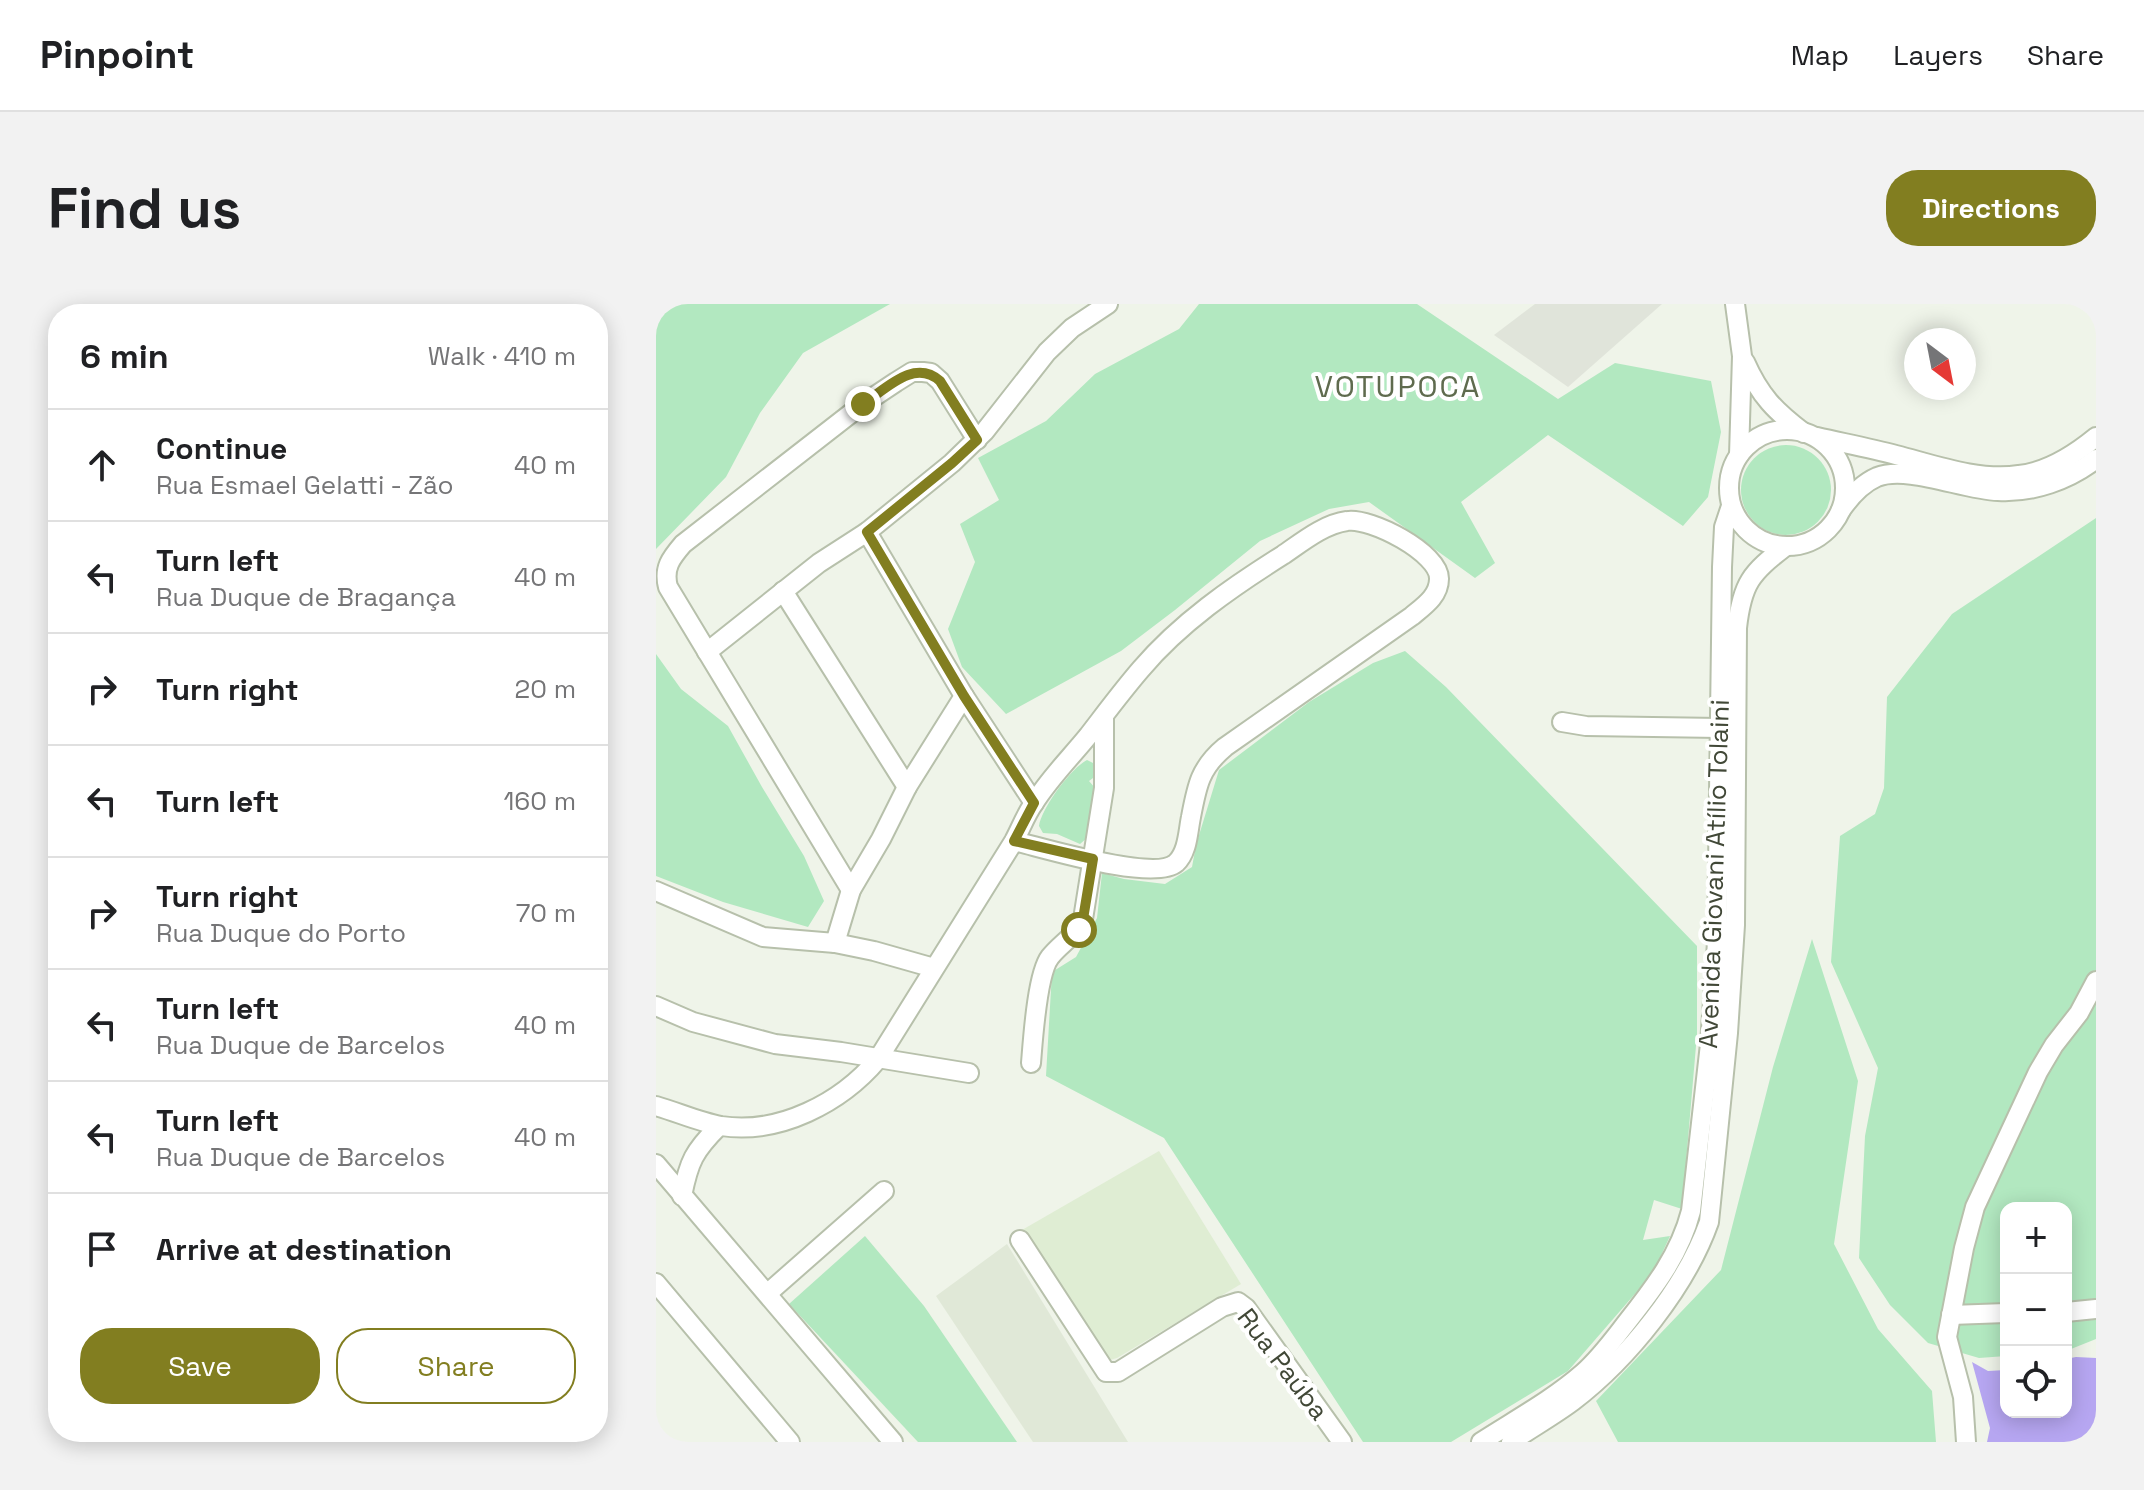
<!DOCTYPE html>
<html lang="en">
<head>
<meta charset="utf-8">
<style>
	body { margin:0; font-family:"Space Grotesk",sans-serif; background:#f2f2f2; color:#202124 }
	.controls { position:absolute; right:24px; bottom:24px; display:grid; overflow:hidden; border-radius:16px; box-shadow:0 4px 20px #0003 }
	.controls button { width:72px; height:72px; display:grid; place-items:center; padding:0; border:0; border-bottom:2px solid #e0e0e0; background:#fff; color:#202124; font:40px sans-serif }
	.compass { position:absolute; left:1248px; top:24px; width:72px; height:72px; border-radius:50%; background:#fff; box-shadow:0 4px 20px #0003; rotate:148deg }
	.stop { position:absolute; width:24px; height:24px; margin:-18px; border:6px solid #827e20; border-radius:50%; background:#fff }
	.stop.end { background:#827e20; border-color:#fff; box-shadow:0 2px 8px #0008 }
	.list { margin:0; padding:0; list-style:none }
	h2 { display:flex; justify-content:space-between; align-items:center; height:104px; margin:0; padding:0 32px; font-size:34px }
	h2 small { font-size:26px; font-weight:400; color:#757577 }
	.list li { display:grid; grid-template-columns:52px 1fr auto; gap:24px; align-items:center; box-sizing:border-box; height:112px; padding:0 32px; border-top:2px solid #e0e0e0 }
	.list b { display:block; font-size:30px; white-space:nowrap }
	.list p { margin:0; font-size:26px; white-space:nowrap; color:#757577 }
	.list em { font-size:26px; font-style:normal; color:#757577 }
	.actions { display:flex; gap:16px; padding:24px 32px }
	.actions a { flex:1; padding:18px 0; border:2px solid #827e20; border-radius:32px; text-align:center; font-size:28px; color:#827e20 }
	.actions .main { background:#827e20; color:#fff }
	.icon { flex:none; width:44px; height:44px; fill:none; stroke:currentColor; stroke-width:2; stroke-linecap:round; stroke-linejoin:round }
	.map { position:relative; flex:none; width:1440px; height:1138px; overflow:hidden; border-radius:32px }
	header { display:flex; align-items:center; gap:48px; box-sizing:border-box; height:112px; padding:0 40px; background:#fff; border-bottom:2px solid #e0e0e0 }
	header strong { font-size:38px }
	nav { display:flex; gap:44px; margin-inline-start:auto; font-size:28px }
	.intro { display:flex; align-items:center; justify-content:space-between; box-sizing:border-box; height:192px; padding:0 48px }
	h1 { margin:0; font-size:56px }
	.button { padding:20px 36px; border-radius:32px; background:#827e20; color:#fff; font-size:28px; font-weight:700 }
	main { display:flex; gap:48px; padding:0 48px }
	aside { flex:1; background:#fff; border-radius:32px; box-shadow:0 4px 20px #0003 }
	.map>svg:first-child { display:block }
</style>
</head>
<body>
<header>
<strong>Pinpoint</strong>
<nav><a>Map</a><a>Layers</a><a>Share</a></nav>
</header>
<div class="intro"><h1>Find us</h1><a class="button">Directions</a></div>
<main>
<aside>
<h2>6 min<small>Walk · 410 m</small></h2>
<ul class="list">
<li><svg class="icon" aria-label="ahead" viewBox="0 0 24 24"><path d="M12 20V5M6 11l6-6 6 6"/></svg><div><b>Continue</b><p>Rua Esmael Gelatti - Zão</p></div><em>40 m</em></li>
<li><svg class="icon" aria-label="left" viewBox="0 0 24 24"><path d="M17 20v-9H6M10 6l-5 5 5 5"/></svg><div><b>Turn left</b><p>Rua Duque de Bragança</p></div><em>40 m</em></li>
<li><svg class="icon" aria-label="right" viewBox="0 0 24 24"><path d="M7 20v-9h11M14 6l5 5-5 5"/></svg><div><b>Turn right</b></div><em>20 m</em></li>
<li><svg class="icon" aria-label="left" viewBox="0 0 24 24"><path d="M17 20v-9H6M10 6l-5 5 5 5"/></svg><div><b>Turn left</b></div><em>160 m</em></li>
<li><svg class="icon" aria-label="right" viewBox="0 0 24 24"><path d="M7 20v-9h11M14 6l5 5-5 5"/></svg><div><b>Turn right</b><p>Rua Duque do Porto</p></div><em>70 m</em></li>
<li><svg class="icon" aria-label="left" viewBox="0 0 24 24"><path d="M17 20v-9H6M10 6l-5 5 5 5"/></svg><div><b>Turn left</b><p>Rua Duque de Barcelos</p></div><em>40 m</em></li>
<li><svg class="icon" aria-label="left" viewBox="0 0 24 24"><path d="M17 20v-9H6M10 6l-5 5 5 5"/></svg><div><b>Turn left</b><p>Rua Duque de Barcelos</p></div><em>40 m</em></li>
<li><svg class="icon" aria-label="arrive" viewBox="0 0 24 24"><path d="M6 21V4h12l-3 4 3 4H6"/></svg><div><b>Arrive at destination</b></div></li>
</ul>
<div class="actions"><a class="main">Save</a><a>Share</a></div>
</aside>
<div class="map">
<svg width="1440" height="1138" viewBox="0 0 1440 1138">
	<rect width="100%" height="100%" fill="#eff4e9"/>
	<path fill="#e0e8d7" d="M351,940L472,1138H377L280,992Z"/>
	<path fill="#e0e4da" d="M879,0H1006L912,83L838,31Z"/>
	<path fill="#dfedd3" d="M503,847L585,980L461,1054L454,1056L445,1051L366,926Z"/>
	<g fill="#b2e8c0">
		<path d="M0,0H234L147,49L104,109L70,173L0,245Z"/>
		<path d="M543,0H761L902,95L959,59L1055,77L1065,128L1052,193L1027,222L892,131L805,198L839,259L819,274L713,198L673,205L604,237L519,306L465,347L350,410L306,363L292,325L319,258L304,220L343,196L322,154L390,117L439,70L523,25Z"/>
		<circle cx="1130" cy="186" r="45"/>
		<path d="M1440,214V1035L1410,1047V904H1350V1052L1323,1054L1272,1039L1234,1001L1203,954L1209,832L1222,764L1175,658L1184,532L1219,510L1228,484L1231,393L1296,310Z"/>
		<path d="M749,347L790,383L1041,642V730L1026,905L998,896L987,936L1014,932L997,969L912,1067L795,1138H707L508,834L390,772L396,668L420,653L441,614L446,569L468,575L509,580L536,563L540,541L563,466L653,398L717,359Z"/>
		<path d="M0,350L25,385L72,422L106,483L148,552L168,597L152,623L67,598L0,572Z"/>
		<path d="M431,456L441,461V471L433,477L439,484L432,533L424,540L401,530L387,529L383,522C385,505 415,464 431,456Z"/>
		<path d="M1156,635L1202,777L1178,940L1222,1025L1276,1087L1280,1138H962L940,1097L1065,966L1117,763Z"/>
		<path d="M209,932L268,1002L361,1138H262L133,1000Z"/>
	</g>
	<path fill="#b6a6f1" d="M1420,1053L1440,1054V1133L1438,1138H1331L1334,1124L1316,1058L1332,1067L1350,1066V1108H1410V1055Z"/>
	<g fill="none" stroke-linecap="round" stroke-linejoin="round">
		<defs>
			<g id="minor">
				<path d="M1079,0L1086,52L1083,151"/>
				<path d="M1089,58C1104,92 1119,107 1148,129"/>
				<circle cx="1131" cy="184" r="58"/>
				<path d="M1161,133C1187,139 1214,144 1240,151C1279,161 1322,177 1363,171C1391,168 1418,151 1440,133"/>
				<path d="M1185,206C1194,193 1205,180 1221,173C1251,161 1308,186 1342,187C1377,189 1413,176 1440,155"/>
				<path d="M211,228L308,392L378,499"/>
				<path d="M127,287L251,483"/>
				<path d="M51,348L163,259L211,228L296,159L329,127L391,48L416,24L452,0"/>
				<path d="M906,418L930,422L1064,424"/>
				<path d="M195,586L12,283C7,264 15,254 27,240L207,100L240,78L256,68H267L275,69L284,77L321,136"/>
				<path d="M0,587L107,633L179,639L218,647L278,664"/>
				<path d="M179,639L195,586L225,535L251,483L308,392"/>
				<path d="M0,702L37,718L119,740L185,748L313,769"/>
				<path d="M375,759C377,735 381,670 394,653C405,639 420,632 427,615L448,484V412"/>
				<path d="M0,802C21,808 43,818 65,822C123,831 185,799 222,755L358,537C365,524 370,510 378,499C393,475 414,454 432,432C449,410 466,387 485,365C524,319 576,283 627,251C646,238 668,220 691,217C714,213 784,249 783,275C783,292 768,302 756,312L569,443C544,464 541,481 535,513C532,527 532,548 520,559C498,578 388,544 358,537"/>
				<path d="M0,860L237,1138"/>
				<path d="M26,892C33,857 38,847 63,822"/>
				<path d="M364,936L450,1068H462L566,1003L582,998L590,1004L686,1138"/>
				<path d="M0,979L134,1138"/>
				<path d="M112,989L228,887"/>
				<path d="M1410,1008L1440,1005"/>
				<path d="M1295,1011L1350,1009"/>
				<path d="M825,1138C859,1116 896,1096 927,1069C944,1054 957,1036 971,1018C998,984 1024,950 1035,907L1054,740L1061,638L1066,263L1068,223L1075,202"/>
				<path d="M855,1138C875,1124 897,1112 917,1097C972,1055 1030,983 1053,918L1072,729L1079,621L1081,324C1086,279 1095,269 1130,242"/>
				<path d="M1310,1138L1307,1093L1291,1033L1308,944L1319,903L1382,768L1398,741L1423,709L1440,677"/>
			</g>
		</defs>
		<use href="#minor" stroke="#b7c0ab" stroke-width="22"/>
		<use href="#minor" stroke="#fff" stroke-width="18"/>
	</g>
	<g fill="none" stroke-linecap="round" stroke-linejoin="round">
		<path stroke="#827e20" stroke-width="10" d="M207,100C230,85 258,54 284,77L321,136L296,159L211,228L308,392L378,499L358,537L437,555L427,615L423,626"/>
	</g>
	<g text-anchor="middle" dominant-baseline="central" stroke-width="8" stroke-linejoin="round" paint-order="stroke">
		<g font-size="26" fill="#414837" stroke="#fff">
			<text transform="translate(1058 570) rotate(-88)">Avenida Giovani Atílio Tolaini</text>
			<text transform="translate(627 1060) rotate(53)">Rua Paúba</text>
		</g>
		<g font-size="30" letter-spacing="2" fill="#5f6b4e" stroke="#fff">
			<text x="742" y="82">VOTUPOCA</text>
		</g>
	</g>
</svg>
<div class="controls">
<button>+</button>
<button>−</button>
<button><svg class="icon" aria-label="locate" viewBox="0 0 24 24"><circle cx="12" cy="12" r="6"/><path d="M12 2v4M12 18v4M2 12h4M18 12h4"/></svg></button>
</div>
<svg class="compass" viewBox="-18 -18 36 36"><path d="M0-13l5 13h-10z" fill="#e53935"/><path d="M0 13l5-13h-10z" fill="#757577"/></svg>
<div class="stop" style="left:423px;top:626px"></div>
<div class="stop end" style="left:207px;top:100px"></div>
</div>
</main>
</body>
</html>
